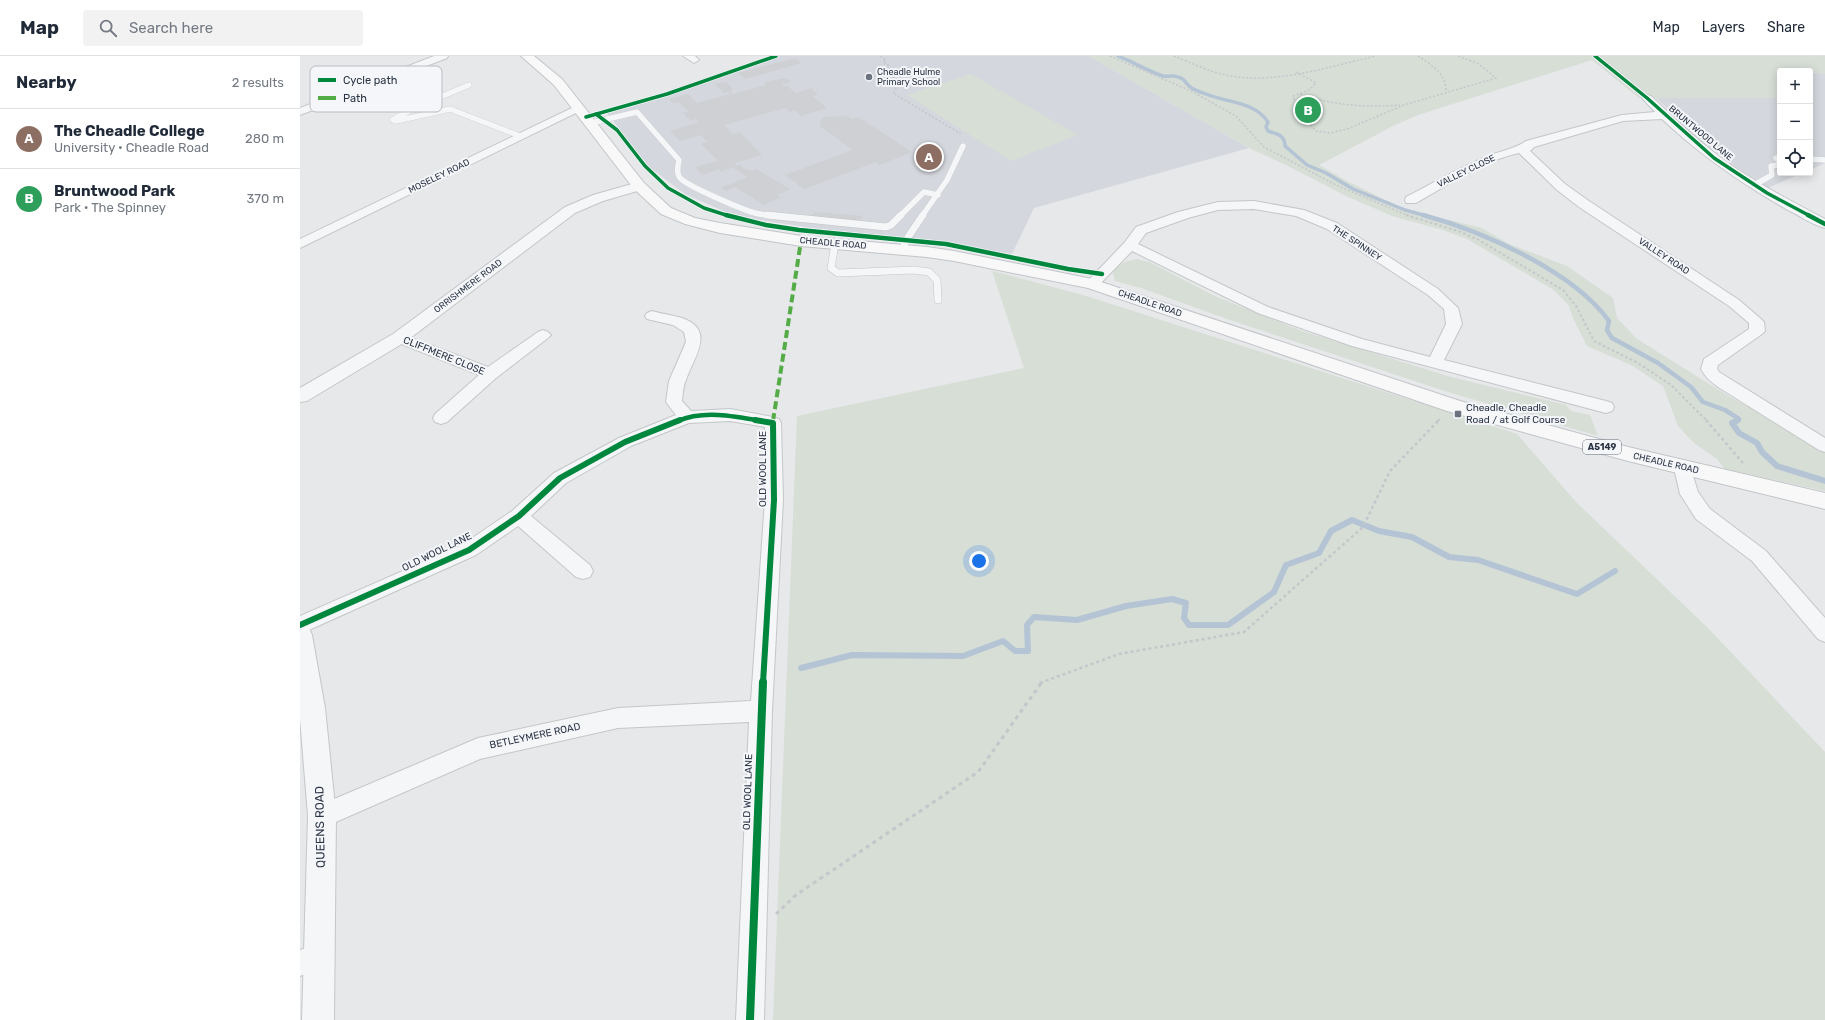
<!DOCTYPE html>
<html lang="en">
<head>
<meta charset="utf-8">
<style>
	body { margin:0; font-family:Rubik,sans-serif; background:#f2f2f3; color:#1f2937 }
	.controls { position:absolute; right:12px; top:12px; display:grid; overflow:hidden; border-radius:4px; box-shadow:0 2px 10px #0003 }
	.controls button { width:36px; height:36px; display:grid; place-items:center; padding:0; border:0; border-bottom:1px solid #e0e1e3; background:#fff; color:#1f2937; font:20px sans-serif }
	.you { position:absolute; left:679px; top:505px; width:14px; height:14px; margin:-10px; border:3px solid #fff; border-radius:50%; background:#1a73e8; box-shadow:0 0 0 6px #1a73e833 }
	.badge { display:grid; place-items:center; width:26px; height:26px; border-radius:50%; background:#2563eb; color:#fff; font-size:13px; font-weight:700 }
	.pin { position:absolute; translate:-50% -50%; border:2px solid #fff; box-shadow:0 1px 4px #0006 }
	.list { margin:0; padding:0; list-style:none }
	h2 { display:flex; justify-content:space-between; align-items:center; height:52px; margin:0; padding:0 16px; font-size:17px }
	h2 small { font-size:13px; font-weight:400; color:#747a83 }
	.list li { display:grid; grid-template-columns:26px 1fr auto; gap:12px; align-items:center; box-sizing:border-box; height:60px; padding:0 16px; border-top:1px solid #e0e1e3 }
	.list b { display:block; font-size:15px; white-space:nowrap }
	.list p { margin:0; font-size:13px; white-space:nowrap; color:#747a83 }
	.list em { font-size:13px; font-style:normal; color:#747a83 }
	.icon { flex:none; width:22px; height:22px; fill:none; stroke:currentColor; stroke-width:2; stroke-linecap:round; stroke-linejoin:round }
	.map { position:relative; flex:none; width:1525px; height:964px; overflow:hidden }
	header { display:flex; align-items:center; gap:24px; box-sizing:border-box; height:56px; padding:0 20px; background:#fff; border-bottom:1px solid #e0e1e3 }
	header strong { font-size:19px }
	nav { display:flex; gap:22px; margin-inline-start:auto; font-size:14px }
	.search { width:280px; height:36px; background:#f2f2f3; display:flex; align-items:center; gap:10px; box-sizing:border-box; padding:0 14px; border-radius:4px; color:#747a83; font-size:15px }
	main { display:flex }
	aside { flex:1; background:#fff }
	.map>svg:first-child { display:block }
</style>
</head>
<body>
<header>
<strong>Map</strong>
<div class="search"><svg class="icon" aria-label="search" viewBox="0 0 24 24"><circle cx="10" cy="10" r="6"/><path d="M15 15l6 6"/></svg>Search here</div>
<nav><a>Map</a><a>Layers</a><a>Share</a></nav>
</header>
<main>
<aside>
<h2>Nearby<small>2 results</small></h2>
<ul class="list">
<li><span class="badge" style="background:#8d6e63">A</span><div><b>The Cheadle College</b><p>University · Cheadle Road</p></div><em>280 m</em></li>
<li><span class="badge" style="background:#2e9e5b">B</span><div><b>Bruntwood Park</b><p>Park · The Spinney</p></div><em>370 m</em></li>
</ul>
</aside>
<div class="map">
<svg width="1525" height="964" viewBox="0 0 1525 964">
	<rect width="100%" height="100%" fill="#e6e8ea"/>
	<g fill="#d4d7dd">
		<path d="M480,0H789L949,92L734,152L712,198L638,186L512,172L460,164L426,156L385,138L348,110L307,57L369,39Z"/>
		<path d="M1510,16L1525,18V107L1510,114V42H1512L1510,39Z"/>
		<path d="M1356,42H1480V117H1502L1468,132L1439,113L1412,93Z"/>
	</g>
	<g fill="#d6ded6">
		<path d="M789,0H1525V18L1492,13L1493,15H1480V42H1339L1292,4L1118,59L1093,70L1019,109L1047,125L1104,153L1182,172L1209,188L1267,210L1313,242L1317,262L1337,283L1430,341L1469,362L1525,397V435L1425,413L1417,403L1394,387L1378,370L1363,330L1331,309L1287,290L1273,262L1269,250L1254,234L1167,183L1143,174L1092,160L1046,140L988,110L949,92Z"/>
		<path d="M671,18L778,79L711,105L607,39Z"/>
		<path d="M837,203L849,206L917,241L1002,275L1151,321L1266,349L1271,355L1290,359L1298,380L1148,336L930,264L841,232L815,225L813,217C817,207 828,205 837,203Z"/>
		<path d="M692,215L783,239L1217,378L1276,446L1409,573L1525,696V964H473L497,360L724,312Z"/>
	</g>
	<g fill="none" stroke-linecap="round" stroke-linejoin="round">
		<path stroke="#b4c4d5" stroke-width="3.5" d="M818,0C833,6 848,15 863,20C868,21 873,19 878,21C884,22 885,26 889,30C893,34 901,36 906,38C927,47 954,45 968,66L966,71L968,75C977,78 985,79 985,90L1007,109L1026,117L1053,133L1105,154L1127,160"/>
		<path stroke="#b4c4d5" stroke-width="4.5" d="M1123,159C1182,175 1273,215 1309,265L1307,274L1312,282L1358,307L1391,331L1403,346L1425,354L1439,363L1436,365"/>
		<g stroke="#b4c4d5" stroke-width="6">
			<path d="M1438,364L1432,367L1439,377L1457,387L1462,396L1477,410L1525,425"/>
			<path d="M501,612L552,599L663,600L703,585L715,595H728L727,569L734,561L777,564L826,550L872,543L886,547L884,562L889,569H928L974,536L986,509L1019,497L1031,475L1052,464L1079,475L1112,481L1149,501L1178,504L1277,538L1315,515"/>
		</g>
	</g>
	<g fill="#ced0d3">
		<path d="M495,2L502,7L445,23L438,17Z"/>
		<path d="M486,22L491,26L482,28L484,31L487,30L496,37L512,32L518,38L513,40L527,52L501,60L495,54L490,56L486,52L424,69L433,78L440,76L462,99L435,107L437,110L441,109L446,114L448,113L452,115L456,113L490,133L477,139L481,141L464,149L435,131L426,135L421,132L447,121L432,111L420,116V113L402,119L395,111L418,105L401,88L407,86L401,79L380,85L370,75L399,66L396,63L391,65L383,57L389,56L379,46L373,47L369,43L388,38L397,47L430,38L428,36L424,37L415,28L426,26L434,34L430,35L433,38L466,29L464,26Z"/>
		<path d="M548,60L552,63L558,61L612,96L580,109L576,106L504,133L485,119L553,94L520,70L522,61Z"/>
		<path d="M515,156L563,160L560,165L511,160Z"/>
	</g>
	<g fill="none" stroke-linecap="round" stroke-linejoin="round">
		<defs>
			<g id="service-far1">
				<path d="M1295,0L1347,42"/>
				<path d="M169,29L114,52L93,64L96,65L150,53L220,80"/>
				<path d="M291,67L337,56L379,104C378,110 376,117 380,122C389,131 441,153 455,157C462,159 470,159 477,160"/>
				<path d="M1510,103L1525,104"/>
				<path d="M1454,129L1472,119L1471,110L1478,109L1480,106L1476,102H1480"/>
				<path d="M600,160L624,136L638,139"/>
				<path d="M622,160L647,124L663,90"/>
			</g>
			<g id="service">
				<path d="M467,159L586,171L591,169L601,159"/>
				<path d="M535,188L531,212L538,217L614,214L629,216L637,224L638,244"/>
				<path d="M602,194L608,181L623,159"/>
			</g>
			<g id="minor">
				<path d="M134,0H148L147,2L0,59V52Z"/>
				<path d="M383,0H395L399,4L394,7Z"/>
				<path d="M1347,39L1351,40C1373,61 1395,82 1420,101C1452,125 1489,144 1525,163V172C1512,169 1499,159 1486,153C1441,127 1400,99 1362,63L1323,65L1234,91L1230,95L1265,128L1289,145L1439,244L1461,263L1464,266L1465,275L1462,278L1418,309L1417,313L1419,316L1525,382V396L1519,394L1418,331C1410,325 1406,322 1401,313L1404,303L1449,273V267L1429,250L1279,151L1257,134L1219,97C1182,105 1148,129 1116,147H1106L1105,144L1106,141C1133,127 1159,112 1186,101C1199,95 1215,93 1226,85L1322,59L1355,56L1342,42Z"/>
				<path d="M278,49L282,50L284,52L282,54L0,192V183Z"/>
				<path d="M954,145L1004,154L1037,167L1138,233L1158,252L1162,268L1144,304L1306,345L1312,347L1314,351L1312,355L1306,357L1052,290L958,257L832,195L797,231H787L785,228L825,186L836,171L878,156L918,146ZM954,153L996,160L1027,173L1128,239L1144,253L1146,268L1130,301L1062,283L968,251L838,188L846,177L888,162L918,154Z"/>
				<path d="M352,255C362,258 372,259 382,262C417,274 393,302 386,324C383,330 383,338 382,345L391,355L430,353L473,361L479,363L481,367L483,444L472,655L464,964H436L449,666L318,672L180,703L22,772L13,768L10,760L13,752L178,682L318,652L451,645L465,444V371L430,365L389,367L331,390L266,427L231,460L290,509L293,515L290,521L283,523L276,521L218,470L176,499L0,578V560L162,489L212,455L254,417L319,382L376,359L366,346L369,325L386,286L384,276L373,269L347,263L345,260L347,257Z"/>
				<path d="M243,274L248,276L251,279L248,282L196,322L147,366L141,368L135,366L133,362L135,358L179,319L94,285L91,282L94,279L99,277L104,279L188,311L238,276Z"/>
				<path d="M1383,406L1389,407L1398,436L1410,453L1466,495L1525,562V586L1518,583L1452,505L1396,463L1380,438L1374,412L1377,407Z"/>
				<path d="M20,887L29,891L33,900L29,909L0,920V894Z"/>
			</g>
			<g id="tertiary">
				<path d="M339,126L344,127L346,130L344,133L303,145L275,157L105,286L7,345L0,346V332L93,278L265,151L293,139Z"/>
				<path d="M0,569L9,572L12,579L25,652L36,760L34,964H2L8,760L0,662Z"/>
			</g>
			<path id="primary" d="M221,0H234L262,23L344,127L371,152L395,162L420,167L501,180L627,191L654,195L792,223L1160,345L1328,391L1525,437V453L1328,405L1147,355L788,232L654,205L627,201L501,190L420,177L385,168L361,158L334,133L254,29Z"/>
		</defs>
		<use href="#service-far1" stroke="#c4c6c8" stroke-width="6"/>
		<use href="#service" stroke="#c4c6c8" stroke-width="8"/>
		<use href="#minor" stroke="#c4c6c8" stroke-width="2"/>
		<use href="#tertiary" stroke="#c4c6c8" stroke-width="2"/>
		<use href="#primary" stroke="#c2c5c8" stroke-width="2"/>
		<g stroke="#c5c6ca" stroke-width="1.5" stroke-dasharray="2 2" stroke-linecap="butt">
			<path d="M580,0L586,4L583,5L589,10L587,17L600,26L593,37L661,78"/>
			<path d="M810,0L891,35L936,60L964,91L1036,129L1109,160"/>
			<path d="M874,0C894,8 915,19 938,21C984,26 1032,10 1076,0"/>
			<path d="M1118,0C1132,9 1147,18 1146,37"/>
			<path d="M996,16L1016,27L1009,34L993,40L997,52L1016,75L1030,77L1047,73L1104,49L1196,22L1179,8L1158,0"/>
			<path d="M1000,38C1033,49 1065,52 1100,49"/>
		</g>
		<g stroke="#c5c6ca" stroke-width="2" stroke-dasharray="2.5 2.5" stroke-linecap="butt">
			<path d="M1106,159L1158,175L1177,183L1263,234L1276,250L1294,285L1338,307L1371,329L1407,365"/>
			<path d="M1138,365L1141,362"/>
		</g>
		<g stroke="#c5c6ca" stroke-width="2.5" stroke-dasharray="3 3" stroke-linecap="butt">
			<path d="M1406,364L1443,407"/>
			<path d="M740,627L819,598L944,576L1063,471L1090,415L1139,364"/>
		</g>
		<path stroke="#c5c6ca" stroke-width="3" stroke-dasharray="4 4" stroke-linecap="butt" d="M476,858L496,839L678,716L742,626"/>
		<use href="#service-far1" stroke="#f5f6f7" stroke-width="5.5"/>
		<use href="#service" stroke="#f5f6f7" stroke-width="7"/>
		<use href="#minor" fill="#f5f6f7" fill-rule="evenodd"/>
		<use href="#tertiary" fill="#f5f6f7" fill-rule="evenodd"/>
		<use href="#primary" fill="#f8f8f8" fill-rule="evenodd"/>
		<path stroke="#54ac47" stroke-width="4" stroke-dasharray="8 4" stroke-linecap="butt" d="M473,365L501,185"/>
		<path stroke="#54ac47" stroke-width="5" stroke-dasharray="10 5" stroke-linecap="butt" d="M473,367L474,364"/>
		<defs>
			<g id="cycleway-far3">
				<path d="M1295,0L1347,42L1414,102L1467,137L1510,160"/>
				<path d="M296,58L317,74L345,110L368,132L404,152L429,160"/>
				<path d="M286,61L367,38L476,0"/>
			</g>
			<g id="cycleway-far2">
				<path d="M426,159L466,169L499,174L646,188L768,213L802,218"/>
				<path d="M1508,159L1525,168"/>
				<path d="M378,365C403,354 434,360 461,365"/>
			</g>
			<g id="cycleway-far1">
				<path d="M455,364L473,367L474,444L463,627"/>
				<path d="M0,569L169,494L219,460L260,422L325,386L380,364"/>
			</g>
			<path id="cycleway" d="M450,964L463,626"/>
		</defs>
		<use href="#cycleway-far3" stroke="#f4f6f9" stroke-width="5"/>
		<use href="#cycleway-far2" stroke="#f4f6f9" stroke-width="6"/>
		<use href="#cycleway-far1" stroke="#f4f6f9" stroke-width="8"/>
		<use href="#cycleway" stroke="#f4f6f9" stroke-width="10"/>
		<use href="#cycleway-far3" stroke="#00873e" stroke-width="3.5"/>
		<use href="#cycleway-far2" stroke="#00873e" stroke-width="4.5"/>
		<use href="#cycleway-far1" stroke="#00873e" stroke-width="6"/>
		<use href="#cycleway" stroke="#00873e" stroke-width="8"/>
	</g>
	<g fill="#6c737f" stroke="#f4f6f9" stroke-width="1.5">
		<circle cx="569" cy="21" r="4"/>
		<rect x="1154" y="354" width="8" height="8" rx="2"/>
	</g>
	<g text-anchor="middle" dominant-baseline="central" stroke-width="4" stroke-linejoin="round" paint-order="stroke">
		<g font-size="9" fill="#2b3445" stroke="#f4f6f9" text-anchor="start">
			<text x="577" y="16">Cheadle Hulme<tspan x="577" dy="10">Primary School</tspan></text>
		</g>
		<g font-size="9" fill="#2b3445" stroke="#f4f6f9">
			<text transform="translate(1401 77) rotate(40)">BRUNTWOOD LANE</text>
			<text transform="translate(1166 115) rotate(-26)">VALLEY CLOSE</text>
			<text transform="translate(139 120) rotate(-26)">MOSELEY ROAD</text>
			<text transform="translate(533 187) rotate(5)">CHEADLE ROAD</text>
			<text transform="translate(1057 187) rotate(33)">THE SPINNEY</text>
			<text transform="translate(1364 200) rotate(33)">VALLEY ROAD</text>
			<text transform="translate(168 230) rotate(-37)">ORRISHMERE ROAD</text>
			<text transform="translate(850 247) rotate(19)">CHEADLE ROAD</text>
			<text transform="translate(1366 407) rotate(13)">CHEADLE ROAD</text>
		</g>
		<rect fill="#f4f6f9" stroke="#676e7b" stroke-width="1" x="1283" y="384" width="38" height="14" rx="3"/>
		<g font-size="9" font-weight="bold" fill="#2b3445">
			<text x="1302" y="391">A5149</text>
		</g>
		<g font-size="10" fill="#2b3445" stroke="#f4f6f9">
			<text transform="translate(144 300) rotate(22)">CLIFFMERE CLOSE</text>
			<text transform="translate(463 413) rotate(-90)">OLD WOOL LANE</text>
			<text transform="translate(137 496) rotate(-26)">OLD WOOL LANE</text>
			<text transform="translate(235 680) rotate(-12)">BETLEYMERE ROAD</text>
			<text transform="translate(448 736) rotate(-88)">OLD WOOL LANE</text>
		</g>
		<g font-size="10" fill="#2b3445" stroke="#f4f6f9" text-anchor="start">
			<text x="1166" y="352">Cheadle, Cheadle<tspan x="1166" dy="12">Road / at Golf Course</tspan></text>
		</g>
		<g font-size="12" fill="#2b3445" stroke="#f4f6f9">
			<text transform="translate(20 771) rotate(-91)">QUEENS ROAD</text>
		</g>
	</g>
	<rect x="10" y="10" width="132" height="46" rx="6" fill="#f4f6f9" stroke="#b8bcc3" stroke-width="1"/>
	<rect x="18" y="22" width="18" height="4" fill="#00873e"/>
	<rect x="18" y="40" width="18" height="4" fill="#54ac47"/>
	<g font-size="11" fill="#2b3445">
		<text x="43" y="28">Cycle path</text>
		<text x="43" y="46">Path</text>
	</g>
</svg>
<div class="controls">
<button>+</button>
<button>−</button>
<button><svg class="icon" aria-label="locate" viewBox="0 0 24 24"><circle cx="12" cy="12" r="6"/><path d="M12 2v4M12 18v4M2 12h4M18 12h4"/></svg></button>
</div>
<div class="you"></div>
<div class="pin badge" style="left:629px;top:101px;background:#8d6e63">A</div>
<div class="pin badge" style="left:1008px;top:54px;background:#2e9e5b">B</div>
</div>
</main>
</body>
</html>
